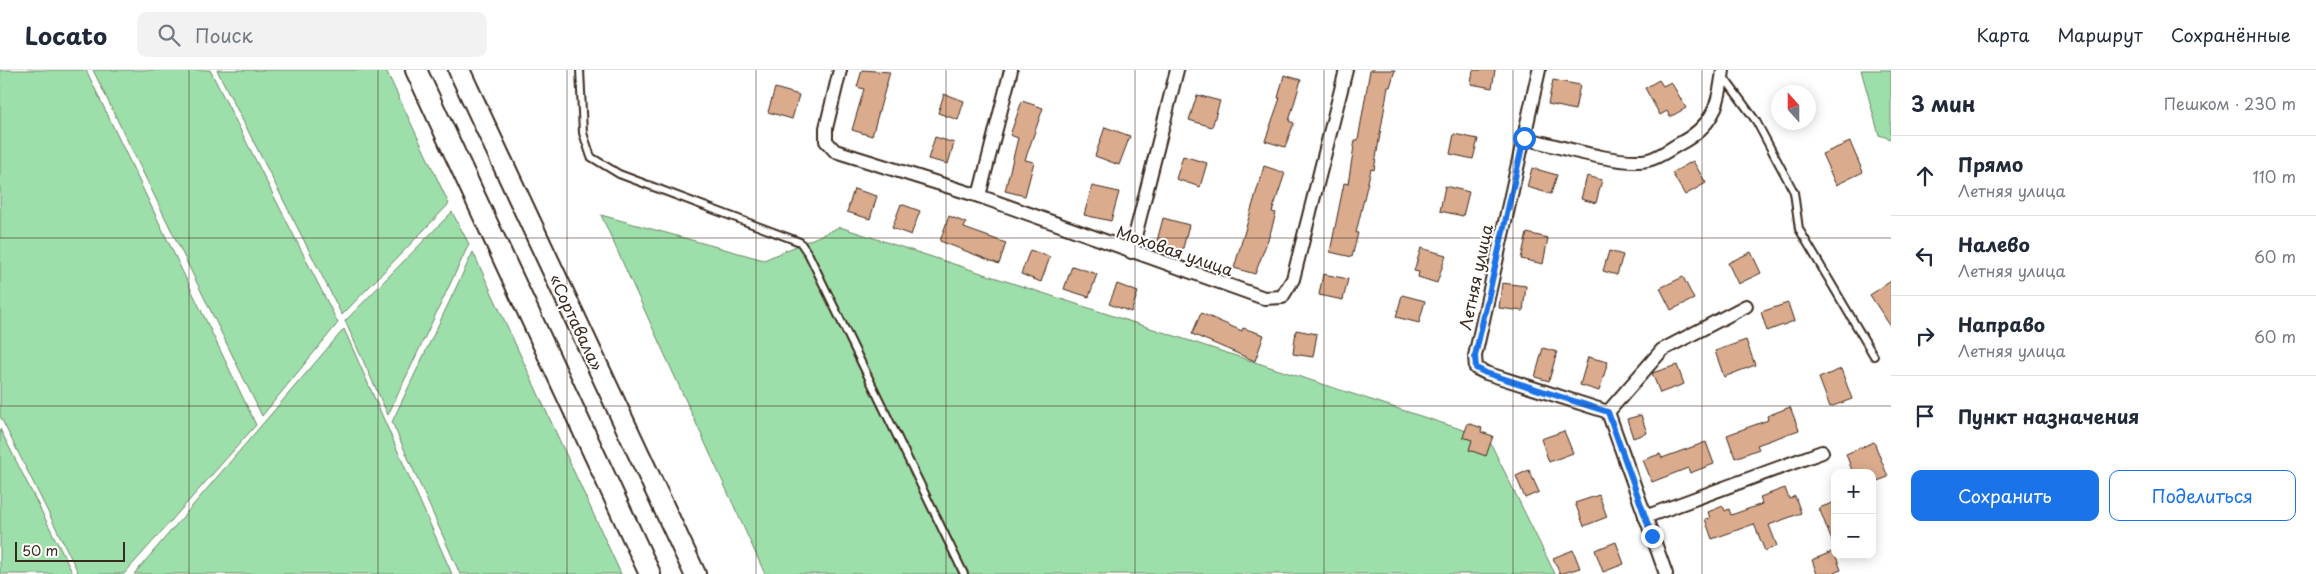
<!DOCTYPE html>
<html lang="ru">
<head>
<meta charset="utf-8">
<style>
	body { margin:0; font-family:"Playpen Sans",sans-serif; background:#f2f2f3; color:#1f2937 }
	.controls { position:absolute; right:15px; bottom:15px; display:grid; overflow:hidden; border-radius:10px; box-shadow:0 2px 12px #0003 }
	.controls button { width:45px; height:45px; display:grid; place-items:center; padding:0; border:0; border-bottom:1px solid #e0e1e3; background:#fff; color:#1f2937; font:25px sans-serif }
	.compass { position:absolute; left:1771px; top:15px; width:45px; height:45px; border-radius:50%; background:#fff; box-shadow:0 2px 12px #0003; rotate:339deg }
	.scale { position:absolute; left:15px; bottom:12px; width:110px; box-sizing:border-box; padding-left:5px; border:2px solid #3b2a1e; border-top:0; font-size:14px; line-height:18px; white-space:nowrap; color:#3b2a1e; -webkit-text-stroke:4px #fff; paint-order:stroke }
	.stop { position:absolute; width:15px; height:15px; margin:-11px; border:4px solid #1a73e8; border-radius:50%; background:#fff }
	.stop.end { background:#1a73e8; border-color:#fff; box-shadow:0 1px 5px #0008 }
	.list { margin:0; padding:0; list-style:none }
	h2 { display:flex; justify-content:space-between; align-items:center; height:65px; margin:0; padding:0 20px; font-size:21px }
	h2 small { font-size:16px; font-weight:400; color:#747a83 }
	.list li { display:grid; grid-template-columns:32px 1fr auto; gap:15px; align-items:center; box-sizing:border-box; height:80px; padding:0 20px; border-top:1px solid #e0e1e3 }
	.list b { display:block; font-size:19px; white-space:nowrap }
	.list p { margin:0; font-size:16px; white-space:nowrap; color:#747a83 }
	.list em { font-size:16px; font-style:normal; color:#747a83 }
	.actions { display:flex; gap:10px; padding:15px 20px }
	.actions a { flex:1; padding:11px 0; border:1px solid #1a73e8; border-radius:10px; text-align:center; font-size:18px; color:#1a73e8 }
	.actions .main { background:#1a73e8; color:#fff }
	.icon { flex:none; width:28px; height:28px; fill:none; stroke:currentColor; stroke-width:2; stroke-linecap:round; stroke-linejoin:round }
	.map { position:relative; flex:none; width:1891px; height:504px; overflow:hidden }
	header { display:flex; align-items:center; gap:30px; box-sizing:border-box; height:70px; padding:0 25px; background:#fff; border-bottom:1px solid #e0e1e3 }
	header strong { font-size:24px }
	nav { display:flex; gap:28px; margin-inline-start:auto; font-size:18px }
	.search { width:350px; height:45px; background:#f2f2f3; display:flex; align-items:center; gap:12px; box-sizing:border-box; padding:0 18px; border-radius:10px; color:#747a83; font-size:19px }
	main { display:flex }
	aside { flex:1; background:#fff }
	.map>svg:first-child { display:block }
</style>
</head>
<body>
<header>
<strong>Locato</strong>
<div class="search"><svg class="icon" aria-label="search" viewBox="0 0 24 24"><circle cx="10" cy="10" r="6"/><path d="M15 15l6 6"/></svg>Поиск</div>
<nav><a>Карта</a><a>Маршрут</a><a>Сохранённые</a></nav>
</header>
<main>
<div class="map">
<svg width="1891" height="504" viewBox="0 0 1891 504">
	<rect width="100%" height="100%" fill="#fff"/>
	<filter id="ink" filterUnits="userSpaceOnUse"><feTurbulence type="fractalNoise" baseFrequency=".02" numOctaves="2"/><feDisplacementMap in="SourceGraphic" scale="10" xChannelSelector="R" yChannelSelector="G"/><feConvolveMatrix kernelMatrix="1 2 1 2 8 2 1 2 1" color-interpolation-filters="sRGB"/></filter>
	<g filter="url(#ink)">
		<g fill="#9ddfaa" stroke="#6c8464">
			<path d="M0,0H86L256,355L124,504H79L0,346Z"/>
			<path d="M93,0H210L338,253L262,346Z"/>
			<path d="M217,0H386L449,134L342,245Z"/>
			<path d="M1861,0H1891V69L1879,65Z"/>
			<path d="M452,142L469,174L388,345L345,251Z"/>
			<path d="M601,145L764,190L840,157L1488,368L1555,504H765Z"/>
			<path d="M473,182L621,504H460L392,352Z"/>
			<path d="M344,259L452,504H134Z"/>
			<path d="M0,359L73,504H0Z"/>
		</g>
		<g fill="#dbab8d" stroke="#3b2a1e">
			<path d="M862,0L890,2L872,66L852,60L864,19L857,17Z"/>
			<path d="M1370,0H1395L1390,17H1388L1374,100L1371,99L1356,163H1358L1352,187L1330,182L1344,113L1348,114L1355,70H1358Z"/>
			<path d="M1473,0H1495L1492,18L1471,14Z"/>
			<path d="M1284,5L1301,10L1289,51L1294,53L1285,77L1265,71L1280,28H1278Z"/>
			<path d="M1553,10L1580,15L1575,40L1548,34Z"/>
			<path d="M1659,10L1663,16L1671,12L1686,38L1670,47L1667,41L1660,45L1645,18Z"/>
			<path d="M775,18L799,25L792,49L768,42Z"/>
			<path d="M944,24L964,31L958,50L938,43Z"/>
			<path d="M1197,25L1220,31L1212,57L1189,50Z"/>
			<path d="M1022,31L1043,38L1025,90L1034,92L1025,126L1005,121L1018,68L1010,65Z"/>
			<path d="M1105,57L1130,66L1119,95L1095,86Z"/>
			<path d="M1454,64L1478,69L1473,89L1450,84Z"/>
			<path d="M935,67L954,73L948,94L928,89Z"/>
			<path d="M1850,72L1863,102L1836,115L1822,84Z"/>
			<path d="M1183,86L1207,93L1200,117L1176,109Z"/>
			<path d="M1693,91L1706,113L1685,125L1672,103Z"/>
			<path d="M1264,96L1285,103L1272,142L1276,143L1270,164L1255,204L1234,198Z"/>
			<path d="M1532,98L1557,105L1551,124L1527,117Z"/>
			<path d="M1587,106L1602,110L1596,133L1581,129Z"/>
			<path d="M1092,116L1119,122L1111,151L1084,145Z"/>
			<path d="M1445,116L1469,122L1463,146L1440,141Z"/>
			<path d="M854,119L877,126L870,149L847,142Z"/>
			<path d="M901,134L920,141L911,165L892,158Z"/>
			<path d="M949,146L966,153L964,158L1006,173L999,194L940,171Z"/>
			<path d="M1163,148L1189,155L1182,182L1156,175Z"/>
			<path d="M1527,163L1548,168L1543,194L1521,189Z"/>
			<path d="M1421,178L1446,185L1437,213L1418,207L1419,202L1414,201Z"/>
			<path d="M1030,180L1050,187L1041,212L1021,204Z"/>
			<path d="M1609,181L1623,185L1617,205L1603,201Z"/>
			<path d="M1751,182L1761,203L1738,214L1728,193Z"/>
			<path d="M1072,196L1097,204L1089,227L1064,219Z"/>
			<path d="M1323,204L1348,209L1343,230L1319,225Z"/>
			<path d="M1683,207L1694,229L1671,240L1660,218Z"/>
			<path d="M1891,211V257L1870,225Z"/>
			<path d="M1502,213L1526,216L1523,241L1499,238Z"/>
			<path d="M1117,214L1138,222L1131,242L1109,234Z"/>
			<path d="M1402,225L1425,231L1419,253L1396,247Z"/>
			<path d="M1788,233L1794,251L1767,261L1761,242Z"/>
			<path d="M1201,243L1242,261L1243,258L1264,265L1255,291L1192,264Z"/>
			<path d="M1296,260L1317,264L1313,287L1293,284Z"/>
			<path d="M1746,270L1755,295L1724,307L1715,281Z"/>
			<path d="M1543,278L1557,282L1549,311L1535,307Z"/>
			<path d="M1588,287L1608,292L1599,321L1580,315Z"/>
			<path d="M1677,295L1684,314L1660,323L1652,303Z"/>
			<path d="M1841,299L1852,329L1830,337L1819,308Z"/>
			<path d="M1790,337L1799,360L1757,375L1759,379L1735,388L1727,365L1768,350L1767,346Z"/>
			<path d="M1641,345L1647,363L1633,368L1627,349Z"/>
			<path d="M1468,353L1482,358L1481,362L1493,366L1486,386L1469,380L1472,370L1463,367Z"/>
			<path d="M1564,361L1573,383L1549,392L1541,369Z"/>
			<path d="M1706,372L1714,394L1690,403L1688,398L1652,412L1643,390L1660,384L1662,388Z"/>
			<path d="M1874,372L1888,407L1872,413V403H1853L1846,384Z"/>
			<path d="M1529,400L1539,422L1525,428L1516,406Z"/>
			<path d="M1785,418L1789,429L1795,426L1801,443L1769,455L1777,476L1765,481L1754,454L1712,469L1705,449L1710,448L1708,442L1723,436L1725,441L1729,439L1731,445L1762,434L1760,427Z"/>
			<path d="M1599,425L1607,447L1584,456L1575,433Z"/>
			<path d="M1835,432V476H1834L1819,438Z"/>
			<path d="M1616,472L1624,494L1603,502L1595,480Z"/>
			<path d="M1573,480L1580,498L1560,504L1553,488Z"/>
			<path d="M1834,481L1841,500L1830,504H1817L1812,490Z"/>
		</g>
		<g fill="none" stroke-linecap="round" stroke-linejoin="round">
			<defs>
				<g id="service">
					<path d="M580,0L583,63L591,87L619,104L800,172L809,185L964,504"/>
					<path d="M1723,6L1756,51L1794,122L1799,159L1874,286"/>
				</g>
				<g id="minor">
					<path d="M840,0L826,58V71L835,81L979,126L1264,228L1282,227L1293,209L1346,0"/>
					<path d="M1539,0L1475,286L1476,298L1486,303L1608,342L1666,504"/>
					<path d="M1524,68C1554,75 1620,96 1648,90C1658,88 1670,79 1679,74C1713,56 1719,36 1723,0"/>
					<path d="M979,126L1011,0"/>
					<path d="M1131,182L1177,0"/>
					<path d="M1608,342L1662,280L1746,236"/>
					<path d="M1645,447L1822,382"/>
				</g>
				<g id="trunk">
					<path d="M416,0L650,504"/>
					<path d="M459,0L695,504"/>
				</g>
			</defs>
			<use href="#service" stroke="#3b2a1e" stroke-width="10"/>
			<use href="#minor" stroke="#3b2a1e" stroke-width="16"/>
			<use href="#trunk" stroke="#3b2a1e" stroke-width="24"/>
			<use href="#service" stroke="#fff" stroke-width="6"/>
			<use href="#minor" stroke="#fff" stroke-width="12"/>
			<use href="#trunk" stroke="#fff" stroke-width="20"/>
		</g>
	</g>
	<g fill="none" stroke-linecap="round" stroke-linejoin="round" filter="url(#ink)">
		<path stroke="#1a73e8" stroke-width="6" d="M1524,68L1475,286L1476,298L1486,303L1608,342L1652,466"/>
	</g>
	<path fill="none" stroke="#3b2a1e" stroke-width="1" stroke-opacity="0.55" d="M189,0V504M378,0V504M567,0V504M756,0V504M946,0V504M1135,0V504M1324,0V504M1513,0V504M1702,0V504M0,168H1891M0,336H1891"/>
	<g text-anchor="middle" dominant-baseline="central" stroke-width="4" stroke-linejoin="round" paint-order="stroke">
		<g font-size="16" fill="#3b2a1e" stroke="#fff">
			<text transform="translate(1175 180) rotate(19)">Моховая улица</text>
			<text transform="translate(1475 207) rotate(-78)">Летняя улица</text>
			<text transform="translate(577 252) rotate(65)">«Сортавала»</text>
		</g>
	</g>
</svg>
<div class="controls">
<button>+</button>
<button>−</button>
</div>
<svg class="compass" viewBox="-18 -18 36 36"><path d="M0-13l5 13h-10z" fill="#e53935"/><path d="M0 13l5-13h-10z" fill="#747a83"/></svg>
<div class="scale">50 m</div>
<div class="stop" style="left:1524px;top:68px"></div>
<div class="stop end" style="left:1652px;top:466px"></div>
</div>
<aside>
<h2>3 мин<small>Пешком · 230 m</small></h2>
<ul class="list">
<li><svg class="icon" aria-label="ahead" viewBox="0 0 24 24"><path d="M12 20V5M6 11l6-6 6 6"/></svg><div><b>Прямо</b><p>Летняя улица</p></div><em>110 m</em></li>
<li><svg class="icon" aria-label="left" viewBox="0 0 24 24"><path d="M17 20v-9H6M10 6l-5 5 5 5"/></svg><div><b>Налево</b><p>Летняя улица</p></div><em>60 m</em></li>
<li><svg class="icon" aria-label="right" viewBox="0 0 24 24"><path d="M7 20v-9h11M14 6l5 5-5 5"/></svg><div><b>Направо</b><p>Летняя улица</p></div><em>60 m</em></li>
<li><svg class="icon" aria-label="arrive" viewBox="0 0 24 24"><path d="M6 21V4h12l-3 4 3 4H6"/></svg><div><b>Пункт назначения</b></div></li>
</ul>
<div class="actions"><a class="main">Сохранить</a><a>Поделиться</a></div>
</aside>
</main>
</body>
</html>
